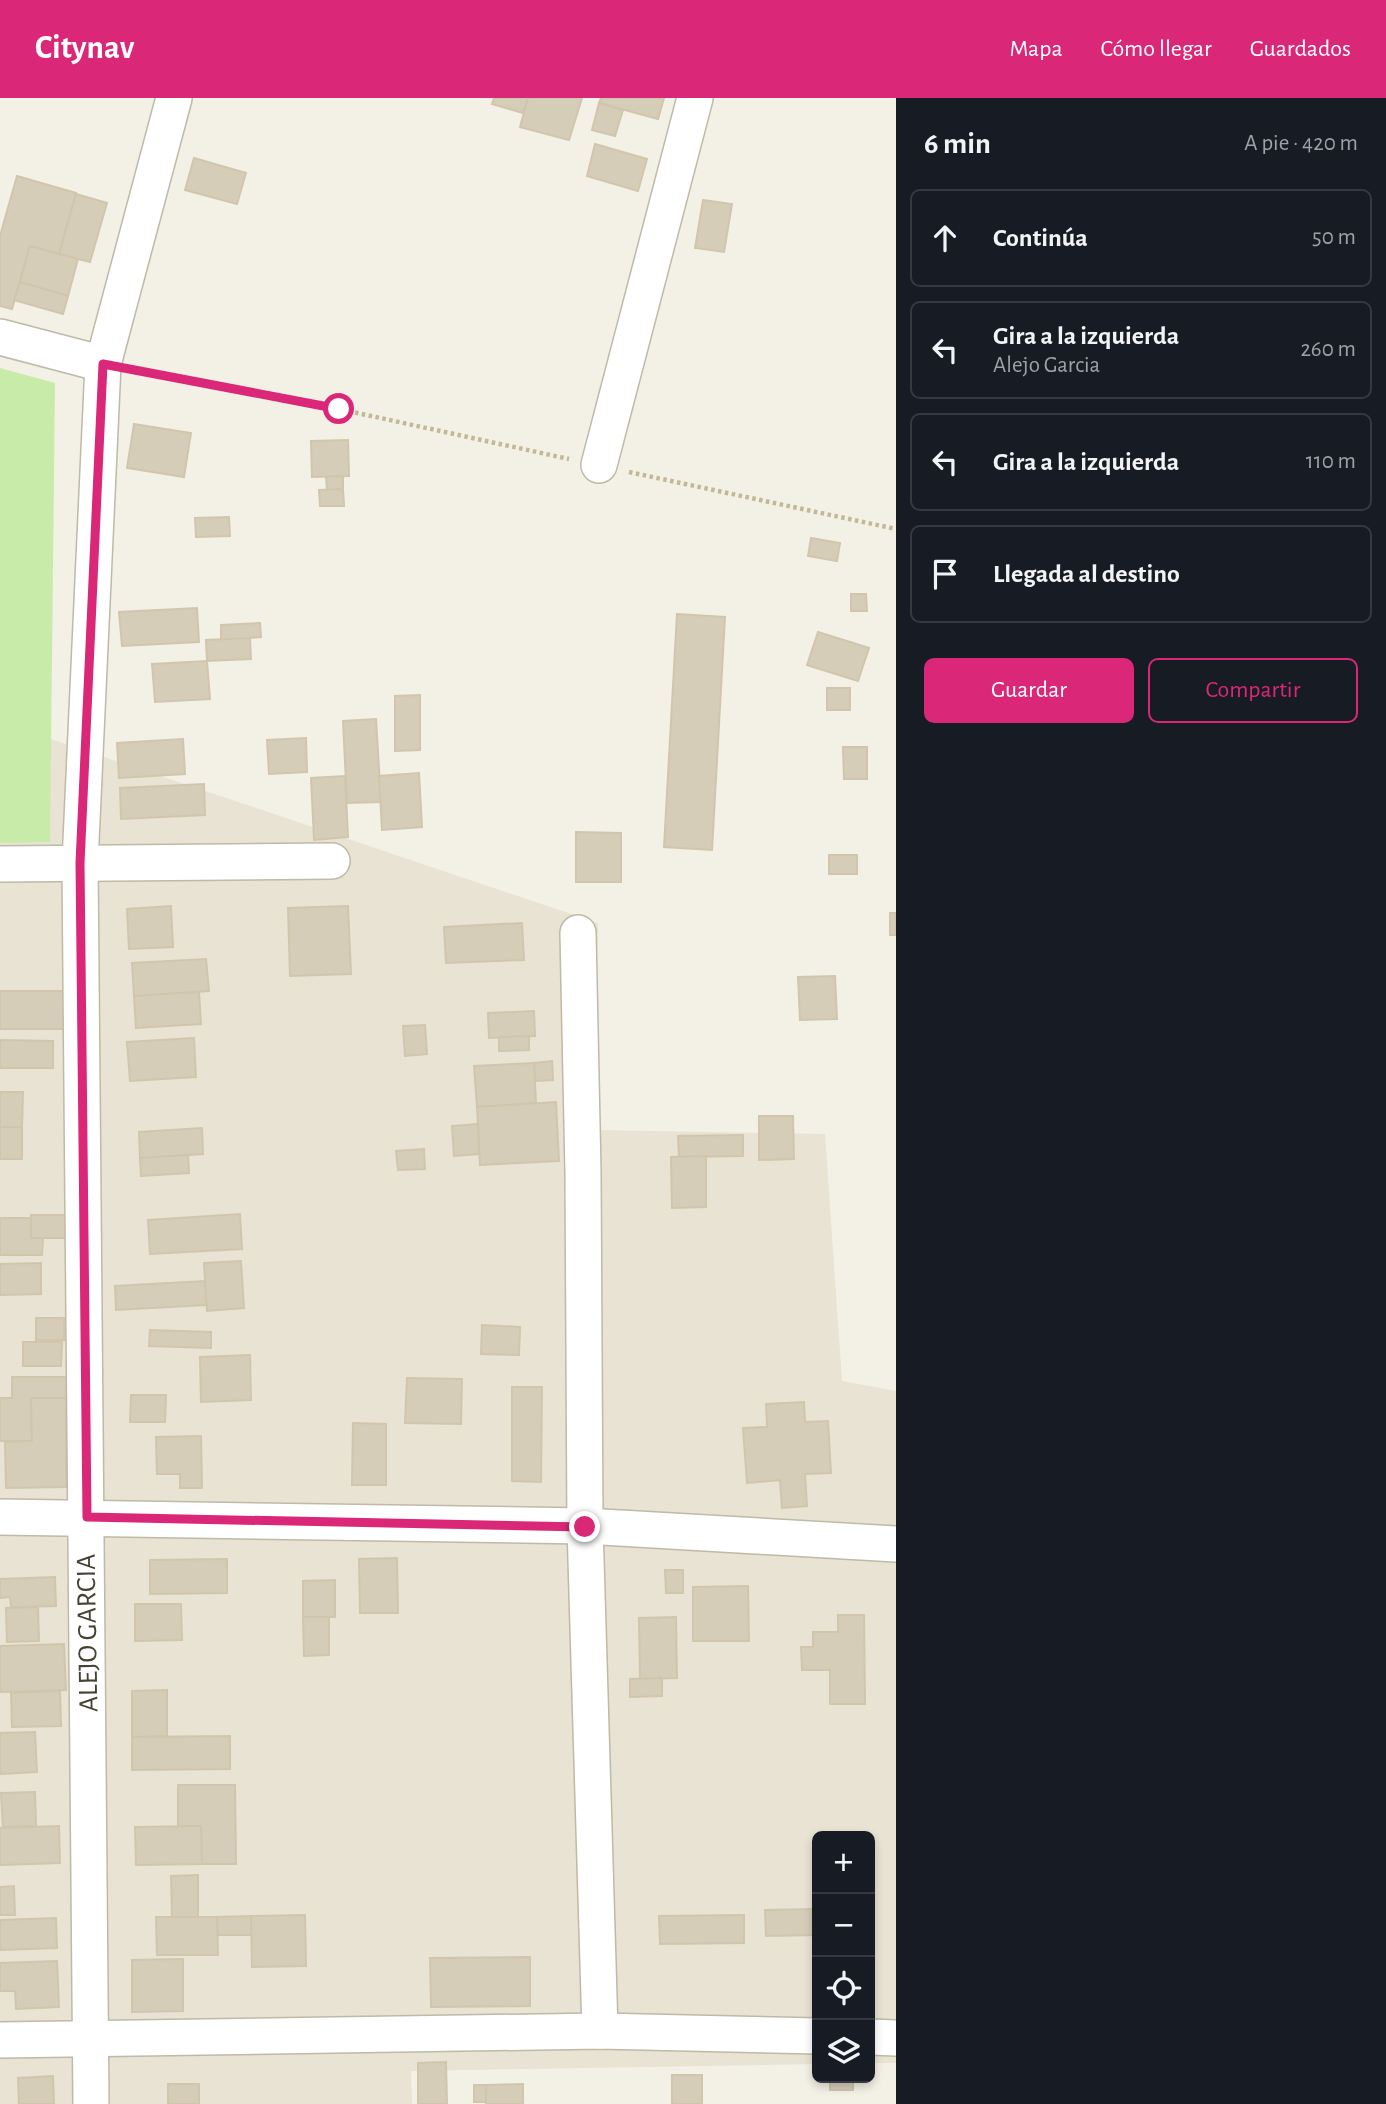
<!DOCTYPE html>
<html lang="es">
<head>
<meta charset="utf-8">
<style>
	body { margin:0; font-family:"Alegreya Sans",sans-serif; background:#242831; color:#f1f3f6 }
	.controls { position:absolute; right:21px; bottom:21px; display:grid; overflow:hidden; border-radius:10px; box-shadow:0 4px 10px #0003 }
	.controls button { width:63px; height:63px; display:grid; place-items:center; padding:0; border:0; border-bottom:2px solid #363941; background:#171b24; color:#f1f3f6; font:35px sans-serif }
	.stop { position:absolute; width:21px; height:21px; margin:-16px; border:5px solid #db2777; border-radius:50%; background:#fff }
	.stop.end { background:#db2777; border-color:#fff; box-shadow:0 2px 7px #0008 }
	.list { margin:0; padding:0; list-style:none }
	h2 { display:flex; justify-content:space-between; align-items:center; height:91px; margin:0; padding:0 28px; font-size:30px }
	h2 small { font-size:23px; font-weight:400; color:#9ea1a6 }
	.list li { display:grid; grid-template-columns:46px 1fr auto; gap:21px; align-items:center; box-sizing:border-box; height:98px; margin:0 14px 14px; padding:0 14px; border:2px solid #363941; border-radius:10px }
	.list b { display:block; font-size:26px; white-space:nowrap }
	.list p { margin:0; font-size:23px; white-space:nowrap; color:#9ea1a6 }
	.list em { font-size:23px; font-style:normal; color:#9ea1a6 }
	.actions { display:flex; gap:14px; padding:21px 28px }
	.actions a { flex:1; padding:16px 0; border:2px solid #db2777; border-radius:10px; text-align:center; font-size:24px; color:#db2777 }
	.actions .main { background:#db2777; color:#fff }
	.icon { flex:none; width:38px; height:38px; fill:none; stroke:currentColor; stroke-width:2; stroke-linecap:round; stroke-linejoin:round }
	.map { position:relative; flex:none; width:896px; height:2006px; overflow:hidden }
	header { display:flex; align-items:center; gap:42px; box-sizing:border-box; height:98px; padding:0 35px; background:#db2777; color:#fff }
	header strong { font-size:33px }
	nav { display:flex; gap:38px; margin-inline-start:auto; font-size:24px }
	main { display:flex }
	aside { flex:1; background:#171b24 }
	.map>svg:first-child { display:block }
</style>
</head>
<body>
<header>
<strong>Citynav</strong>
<nav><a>Mapa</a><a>Cómo llegar</a><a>Guardados</a></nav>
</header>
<main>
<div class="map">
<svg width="896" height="2006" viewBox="0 0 896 2006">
	<rect width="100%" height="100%" fill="#f3f0e5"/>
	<path fill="#e8e3d2" d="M0,624L598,825L593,1032L825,1036L842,1283L896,1293V1965H870V1738H817V1966L411,1973L412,2006H0Z"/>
	<path fill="#c8ebaa" d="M0,270L55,285L50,744L0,745Z"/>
	<g fill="#d6cdb9" stroke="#d1c6ac" stroke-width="2">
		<path d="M494,0H528L523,15L492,6Z"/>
		<path d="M528,0H582L569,42L520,29Z"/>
		<path d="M601,0H664L658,21L599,5Z"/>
		<path d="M599,5L623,12L615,38L592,32Z"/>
		<path d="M595,46L647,61L638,93L587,78Z"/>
		<path d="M194,60L246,75L237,106L185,92Z"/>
		<path d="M17,78L76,95L59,156L30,148L12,211L0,208V138Z"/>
		<path d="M76,96L107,105L90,164L59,156Z"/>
		<path d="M703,102L732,106L724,154L695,150Z"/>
		<path d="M30,148L78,161L68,198L20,184Z"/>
		<path d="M20,184L68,198L63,216L14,202Z"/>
		<path d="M134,326L191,335L184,379L127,370Z"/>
		<path d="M348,342L349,378L312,379L311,343Z"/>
		<path d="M343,378V391L327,392L326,379Z"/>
		<path d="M343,391L344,408H320L319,392Z"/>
		<path d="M229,419L230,438L196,439L195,420Z"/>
		<path d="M811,440L840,445L837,463L808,458Z"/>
		<path d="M851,496H866L867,513H851Z"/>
		<path d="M197,510L199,544L122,548L119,514Z"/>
		<path d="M677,516L725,519L712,752L664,749Z"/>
		<path d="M260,525L261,539L221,542V527Z"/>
		<path d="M818,534L869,550L858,583L807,567Z"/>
		<path d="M250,540L251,561L207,563L206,542Z"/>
		<path d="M207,563L210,601L155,604L152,566Z"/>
		<rect x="827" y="590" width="23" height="22"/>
		<path d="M420,597V652L395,653V598Z"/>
		<path d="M376,621L381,704L347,705L343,623Z"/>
		<path d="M306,640L307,674L269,676L267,642Z"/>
		<path d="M183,641L185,676L119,680L117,645Z"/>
		<path d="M843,649H867V681H844Z"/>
		<path d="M419,675L422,729L382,732L379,678Z"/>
		<path d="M345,678L348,739L314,742L311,680Z"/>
		<path d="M204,686L205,717L121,721L120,690Z"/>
		<path d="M576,734L621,735V784H576Z"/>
		<rect x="829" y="757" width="28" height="19"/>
		<path d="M171,808L173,849L129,851L127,811Z"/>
		<path d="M348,808L351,876L290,878L288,810Z"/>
		<rect x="890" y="815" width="6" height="22"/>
		<path d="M522,825L524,862L446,865L444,829Z"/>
		<path d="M206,861L209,893L134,898L132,865Z"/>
		<path d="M835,878L837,921L800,922L798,879Z"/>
		<rect x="0" y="893" width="66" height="38"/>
		<path d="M199,894L201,926L136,930L134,898Z"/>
		<path d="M534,913L535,938L489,940L488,915Z"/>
		<path d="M425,927L427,956L405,958L403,928Z"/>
		<path d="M529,938V952L499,953V939Z"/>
		<path d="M194,940L196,979L130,983L127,944Z"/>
		<path d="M0,942L53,943V970H0Z"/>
		<path d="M552,963L553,982L535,983L534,965Z"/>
		<path d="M534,965L536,1005L477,1009L474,968Z"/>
		<path d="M0,994H23L22,1029H0Z"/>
		<path d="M556,1004L559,1063L480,1067L477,1009Z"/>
		<path d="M759,1018H793L794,1061L759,1062Z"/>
		<path d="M478,1026L479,1056L454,1058L452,1028Z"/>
		<rect x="0" y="1029" width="22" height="32"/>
		<path d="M202,1030L203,1056L140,1060L139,1034Z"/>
		<path d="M743,1037V1058L679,1059L678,1038Z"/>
		<path d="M424,1051L425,1071L398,1072L396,1053Z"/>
		<path d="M188,1057L189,1075L141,1078L140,1060Z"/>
		<path d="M706,1058V1109L672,1110L671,1059Z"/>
		<path d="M240,1116L242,1151L150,1156L148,1122Z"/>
		<path d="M31,1117H69L68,1140H31Z"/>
		<path d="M0,1120H31V1140H43L42,1157H0Z"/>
		<path d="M241,1163L244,1210L207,1213L204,1165Z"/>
		<path d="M41,1165V1196L0,1197V1166Z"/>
		<path d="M205,1183L206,1207L116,1212L115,1188Z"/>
		<rect x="36" y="1220" width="28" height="22"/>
		<path d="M482,1227L520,1229L519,1257L481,1256Z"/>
		<path d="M150,1232L211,1234V1250L149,1248Z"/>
		<path d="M23,1244H62L61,1268H23Z"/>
		<path d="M250,1257L251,1302L201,1304L200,1259Z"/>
		<path d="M12,1279H66V1300H31L32,1343H0V1300H12Z"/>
		<path d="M407,1280L462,1281L461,1326L405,1325Z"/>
		<path d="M512,1289H542L541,1384L512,1383Z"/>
		<path d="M131,1297H166L165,1324H130Z"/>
		<path d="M31,1300H66V1389L6,1390L5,1344L32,1343Z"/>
		<path d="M804,1304L805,1324L828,1323L831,1375L805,1376L807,1408L782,1410L780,1382L747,1385L743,1330L767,1329L766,1306Z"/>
		<path d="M353,1325L386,1326V1387H352Z"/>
		<path d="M201,1338L202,1390H180V1376H157L156,1339Z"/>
		<path d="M397,1460L398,1515H360L359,1461Z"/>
		<path d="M227,1461V1495L150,1496V1462Z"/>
		<path d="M665,1472H683V1495H666Z"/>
		<path d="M55,1479L56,1508L11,1509L10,1499L0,1500V1481Z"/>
		<path d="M335,1482V1519H303V1483Z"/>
		<path d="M748,1488L749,1543H693V1489Z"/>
		<path d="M135,1506H181L182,1542L135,1543Z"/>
		<path d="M38,1509L39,1543L7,1544L6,1510Z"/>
		<path d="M838,1517H864L865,1606H830V1572H802L801,1549H813V1534H838Z"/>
		<path d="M303,1519H329V1557L304,1558Z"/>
		<path d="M676,1519L677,1580L640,1581L639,1520Z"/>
		<path d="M64,1546L66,1592L0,1594V1548Z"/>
		<path d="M662,1580V1598L630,1599V1581Z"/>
		<path d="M167,1592V1638L132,1639V1593Z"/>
		<path d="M60,1593L61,1628L12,1629L11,1595Z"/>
		<path d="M35,1634L37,1674L0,1676V1635Z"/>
		<path d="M230,1638V1671L132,1672V1639Z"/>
		<path d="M178,1687H235L236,1766H202L201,1728H178Z"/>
		<path d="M35,1694L36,1728L3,1729L1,1695Z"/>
		<path d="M59,1728L60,1765L0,1767V1730Z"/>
		<path d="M201,1728L202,1766L136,1767L135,1729Z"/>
		<path d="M198,1777V1819H172L171,1778Z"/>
		<path d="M14,1788L15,1817H0V1789Z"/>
		<path d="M817,1811V1837L766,1838L765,1812Z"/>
		<path d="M305,1817L306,1868L252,1869L251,1818Z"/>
		<path d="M744,1817V1845L660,1846L659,1818Z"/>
		<path d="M251,1818V1837H218L217,1819Z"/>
		<path d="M156,1819H217L218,1857H157Z"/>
		<path d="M56,1820L57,1850L0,1852V1822Z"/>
		<path d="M530,1859V1908L431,1909L430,1860Z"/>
		<path d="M183,1861V1913L132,1914V1862Z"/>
		<path d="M57,1863L59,1909L16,1911L15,1893H0V1865Z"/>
		<path d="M446,1964L447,2006H418V1965Z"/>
		<rect x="672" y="1977" width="30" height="29"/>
		<path d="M53,1978L54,2006H19L18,1980Z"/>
		<rect x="830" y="1980" width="23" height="12"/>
		<rect x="168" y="1986" width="31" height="20"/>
		<path d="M523,1986V2006H486V1987Z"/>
		<rect x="474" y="1987" width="12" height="17"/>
	</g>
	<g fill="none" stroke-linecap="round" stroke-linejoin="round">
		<defs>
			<g id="street">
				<path d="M0,239L103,266"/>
				<path d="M599,367L695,0"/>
				<path d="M0,766L332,763"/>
				<path d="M578,835L583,1075L585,1428L600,1933"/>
				<path d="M0,1419L585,1428L896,1446"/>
				<path d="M870,1939L896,1940"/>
				<path d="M0,1942L600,1933L817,1938"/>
				<path d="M91,2006L80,765L103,266L174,0"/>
			</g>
		</defs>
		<use href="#street" stroke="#bfb9a7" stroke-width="38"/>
		<g stroke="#c2b797" stroke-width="4.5" stroke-dasharray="3.5 3.5" stroke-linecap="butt">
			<path d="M135,272L339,311L569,361"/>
			<path d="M629,374L896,431"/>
		</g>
		<use href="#street" stroke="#fff" stroke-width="35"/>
	</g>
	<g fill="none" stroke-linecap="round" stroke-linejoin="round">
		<path stroke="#db2777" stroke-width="9" d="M339,311L103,266L80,765L87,1419L585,1429"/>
	</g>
	<g text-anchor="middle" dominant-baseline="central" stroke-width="6" stroke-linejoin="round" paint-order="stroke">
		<g font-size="28" fill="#464134" stroke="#fff">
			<text transform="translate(88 1535) rotate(-91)">ALEJO GARCIA</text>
		</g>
	</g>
</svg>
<div class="controls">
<button>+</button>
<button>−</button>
<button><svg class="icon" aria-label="locate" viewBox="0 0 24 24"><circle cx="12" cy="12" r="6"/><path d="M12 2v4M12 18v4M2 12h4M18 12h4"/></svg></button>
<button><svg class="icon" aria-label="layers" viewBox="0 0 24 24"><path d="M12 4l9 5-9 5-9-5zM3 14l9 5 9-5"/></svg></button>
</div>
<div class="stop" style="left:339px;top:311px"></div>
<div class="stop end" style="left:585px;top:1429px"></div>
</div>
<aside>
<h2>6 min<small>A pie · 420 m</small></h2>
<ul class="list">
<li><svg class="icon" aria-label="ahead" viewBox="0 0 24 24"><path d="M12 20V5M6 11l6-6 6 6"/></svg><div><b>Continúa</b></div><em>50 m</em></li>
<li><svg class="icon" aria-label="left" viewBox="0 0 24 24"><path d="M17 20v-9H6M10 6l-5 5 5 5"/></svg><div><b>Gira a la izquierda</b><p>Alejo Garcia</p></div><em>260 m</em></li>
<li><svg class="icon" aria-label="left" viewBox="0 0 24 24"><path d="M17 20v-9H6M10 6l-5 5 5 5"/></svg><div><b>Gira a la izquierda</b></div><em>110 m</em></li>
<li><svg class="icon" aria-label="arrive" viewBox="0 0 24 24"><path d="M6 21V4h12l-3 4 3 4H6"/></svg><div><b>Llegada al destino</b></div></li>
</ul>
<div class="actions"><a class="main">Guardar</a><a>Compartir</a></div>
</aside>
</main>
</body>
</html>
